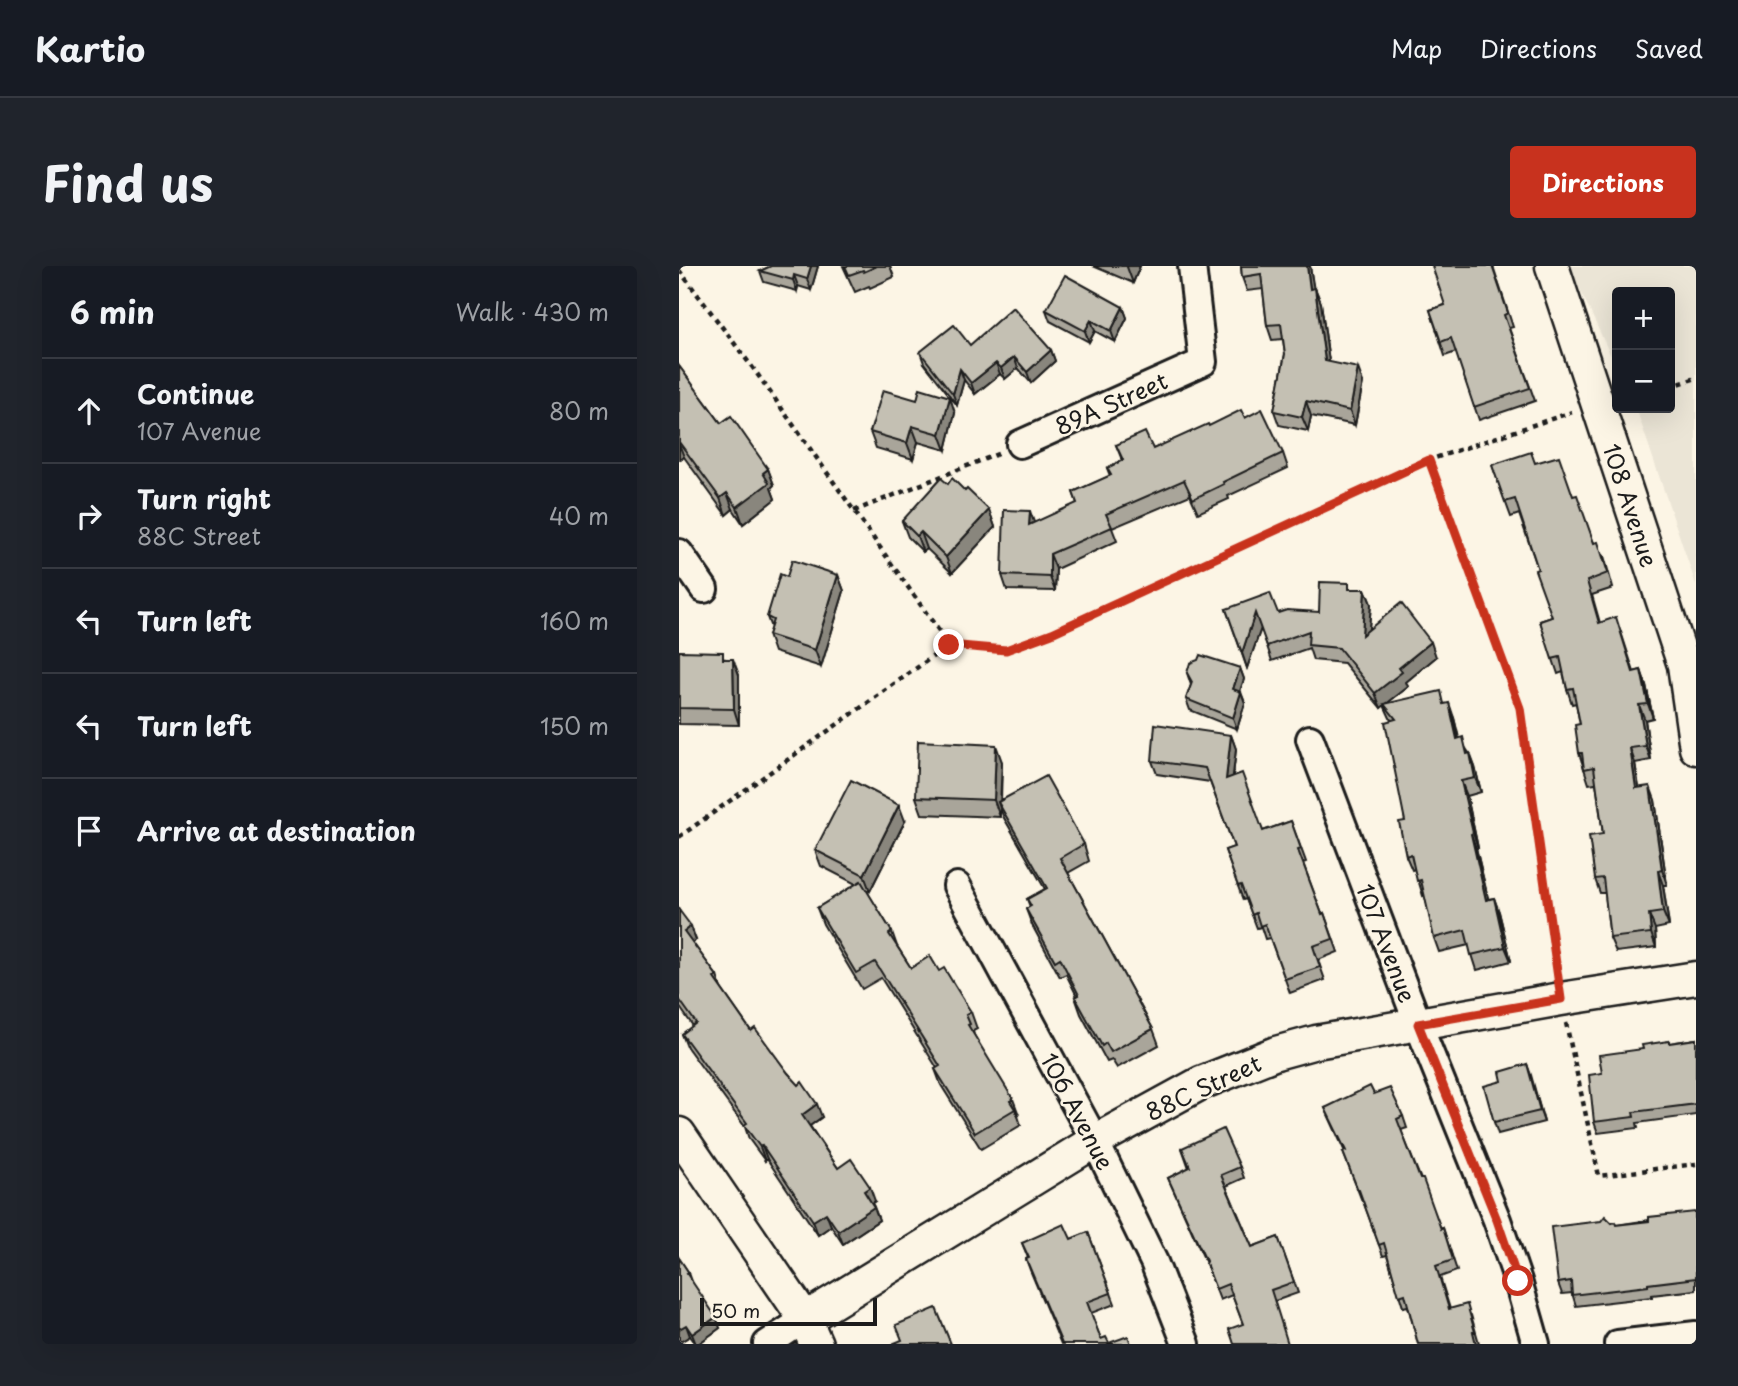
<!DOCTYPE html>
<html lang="en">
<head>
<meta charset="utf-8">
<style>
	body { margin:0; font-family:"Playpen Sans",sans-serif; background:#20242c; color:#f1f3f6 }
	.controls { position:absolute; right:21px; top:21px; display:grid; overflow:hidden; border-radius:7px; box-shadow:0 7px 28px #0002 }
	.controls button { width:63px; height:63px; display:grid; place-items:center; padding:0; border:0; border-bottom:2px solid #363941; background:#171b24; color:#f1f3f6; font:35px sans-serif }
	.scale { position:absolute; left:21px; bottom:18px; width:177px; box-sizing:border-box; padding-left:7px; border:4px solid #1c1c1c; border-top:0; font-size:19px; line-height:24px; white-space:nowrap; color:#1c1c1c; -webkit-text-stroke:5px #fcf5e5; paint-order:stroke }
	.stop { position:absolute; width:21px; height:21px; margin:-16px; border:5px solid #c8321e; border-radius:50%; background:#fff }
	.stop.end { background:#c8321e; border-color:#fff; box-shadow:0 2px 7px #0008 }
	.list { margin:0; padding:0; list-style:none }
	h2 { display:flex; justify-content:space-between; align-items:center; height:91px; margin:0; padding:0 28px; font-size:30px }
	h2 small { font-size:23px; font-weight:400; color:#9ea1a6 }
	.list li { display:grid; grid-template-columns:46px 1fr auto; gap:21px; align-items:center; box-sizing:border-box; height:105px; padding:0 28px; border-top:2px solid #363941 }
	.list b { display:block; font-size:26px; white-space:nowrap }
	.list p { margin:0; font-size:23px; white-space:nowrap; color:#9ea1a6 }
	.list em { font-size:23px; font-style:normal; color:#9ea1a6 }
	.icon { flex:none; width:38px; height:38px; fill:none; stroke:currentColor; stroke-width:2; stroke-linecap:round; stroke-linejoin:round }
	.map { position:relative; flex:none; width:1017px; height:1078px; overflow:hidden; border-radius:7px }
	header { display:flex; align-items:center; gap:42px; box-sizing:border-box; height:98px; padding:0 35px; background:#171b24; border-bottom:2px solid #363941 }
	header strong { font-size:33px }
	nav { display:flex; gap:38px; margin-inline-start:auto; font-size:24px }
	.intro { display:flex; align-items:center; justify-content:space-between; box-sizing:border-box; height:168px; padding:0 42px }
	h1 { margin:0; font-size:49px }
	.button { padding:18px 32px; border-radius:7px; background:#c8321e; color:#fff; font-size:24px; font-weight:700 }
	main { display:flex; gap:42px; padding:0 42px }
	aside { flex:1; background:#171b24; border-radius:7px; box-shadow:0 7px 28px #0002 }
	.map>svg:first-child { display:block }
</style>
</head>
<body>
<header>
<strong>Kartio</strong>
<nav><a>Map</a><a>Directions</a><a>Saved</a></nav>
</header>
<div class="intro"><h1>Find us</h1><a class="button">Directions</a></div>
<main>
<aside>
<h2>6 min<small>Walk · 430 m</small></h2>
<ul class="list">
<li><svg class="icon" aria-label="ahead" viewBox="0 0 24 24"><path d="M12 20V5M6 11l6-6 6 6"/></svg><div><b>Continue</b><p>107 Avenue</p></div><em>80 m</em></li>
<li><svg class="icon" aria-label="right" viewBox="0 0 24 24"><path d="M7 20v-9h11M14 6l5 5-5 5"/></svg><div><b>Turn right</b><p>88C Street</p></div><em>40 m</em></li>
<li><svg class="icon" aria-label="left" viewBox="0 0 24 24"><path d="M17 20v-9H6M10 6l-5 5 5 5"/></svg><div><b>Turn left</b></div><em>160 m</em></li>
<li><svg class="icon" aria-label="left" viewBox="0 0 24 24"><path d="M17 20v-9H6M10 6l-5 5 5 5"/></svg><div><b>Turn left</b></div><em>150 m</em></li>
<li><svg class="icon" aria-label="arrive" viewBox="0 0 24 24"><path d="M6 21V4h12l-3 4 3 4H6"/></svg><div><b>Arrive at destination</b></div></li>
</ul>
</aside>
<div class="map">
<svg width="1017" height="1078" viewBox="0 0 1017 1078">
	<rect width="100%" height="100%" fill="#fcf5e5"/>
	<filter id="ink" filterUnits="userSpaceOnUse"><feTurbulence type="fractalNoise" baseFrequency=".0143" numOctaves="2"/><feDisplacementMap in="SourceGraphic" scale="14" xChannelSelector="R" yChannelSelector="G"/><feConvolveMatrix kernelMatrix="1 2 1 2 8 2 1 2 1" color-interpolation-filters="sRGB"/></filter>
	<g filter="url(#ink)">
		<path fill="#ebe5d6" d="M890,0H1017V319L957,142H991V26H938V103Z"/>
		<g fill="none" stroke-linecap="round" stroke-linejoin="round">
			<defs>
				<g id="minor">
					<path d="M341,178L524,96L513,0"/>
					<path d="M0,287L25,323"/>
					<path d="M631,473L739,758L818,954L839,1015L857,1078"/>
					<path d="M278,620L416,875L475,996L507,1078"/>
					<path d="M88,1078L126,1053"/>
					<path d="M939,1078L1017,1069"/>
				</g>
				<g id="tertiary">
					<path d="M873,0L1005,399L1017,482"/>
					<path d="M0,868L126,1053L137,1078"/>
					<path d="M126,1053L416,875L522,817L597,787L637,776L882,733L1017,712"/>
				</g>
			</defs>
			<use href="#minor" stroke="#1c1c1c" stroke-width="32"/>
			<use href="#tertiary" stroke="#1c1c1c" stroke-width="37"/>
			<g stroke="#1c1c1c" stroke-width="4.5" stroke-dasharray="5 5" stroke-linecap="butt">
				<path d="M0,4L74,102L270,379"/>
				<path d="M991,121L1017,112"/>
				<path d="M750,194L841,442L878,707"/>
				<path d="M175,245L321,187"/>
				<path d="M0,571L270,379L327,384L373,367L750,194L893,146"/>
				<path d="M887,757L920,910L1017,898"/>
			</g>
			<use href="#minor" stroke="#fcf5e5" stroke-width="26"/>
			<use href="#tertiary" stroke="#fcf5e5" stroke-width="32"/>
		</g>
		<g fill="#a9a59a" stroke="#1c1c1c" stroke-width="2">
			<path d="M92,0H139L132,24L119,20L118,25L85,16L81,5Z"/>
			<path d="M164,0H211L215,11L191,22L190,20L176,26Z"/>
			<path d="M414,0H461L454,17Z"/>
			<path d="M562,0H631L634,22H636L642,37L650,96L684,116L676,159L632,150L629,165L600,159L595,145L606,88L604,73L593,74L588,59L584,23L568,25L563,11Z"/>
			<path d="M814,0L834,61L830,62L856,135L800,154L777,86L766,90L751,44L766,39Z"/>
			<path d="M444,41L448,52L436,76L416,65L410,76L371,55L367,44Z"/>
			<path d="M291,79L372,84L376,95L352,117L339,102L326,113L321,108L296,128L285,114L278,139L245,97L241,86Z"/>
			<path d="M0,100L42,157L89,203L95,219L92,222L96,233L64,258L54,243L47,249L5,191L1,193L0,192Z"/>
			<path d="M276,147L267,184L239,176L234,193L197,182L191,166Z"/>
			<path d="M566,152L604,187L609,202L549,230L550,233L519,247L511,229L433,262L438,275L377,303L376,325L328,324L323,309L398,237L394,226L431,210L428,202L443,194L437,179L474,183L530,160Z"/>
			<path d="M856,197L894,230L915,277L925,290L934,322L913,329L921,357L942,366L955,406L962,404L967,419L974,452L966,454L972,494L956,497L960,521L976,534L988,619H984L990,660L976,663L977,681L937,686L931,672L926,627H921L916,613L924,568L917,517L910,518L900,487L901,458L897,437L893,438L888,423L884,406L879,408L861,355L873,351L859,303L840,248L832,251L813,199Z"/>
			<path d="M269,218L286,225L310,244L316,261L273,307L248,283L244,286L229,271L223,255Z"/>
			<path d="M159,309L165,325L142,401L95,386L89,369L92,362L88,351L108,311Z"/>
			<path d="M672,323H686L692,338L690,363L757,391L727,416L729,421L707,438H767L775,452L780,472L790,487L796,501L802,526L788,530L799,582H797L809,633L815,632L820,646L832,695L798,704L790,679L760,686L755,672L746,629L744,630L736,603L733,604L727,590L726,555L712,454L705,439L702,442L665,397L634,394L630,382L593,395L582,362L568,402L547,343L599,347L640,346Z"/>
			<path d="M0,385L47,393L60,409V459L0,458Z"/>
			<path d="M561,402L565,413L561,425L566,437L558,463L511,444L507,433L512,419L508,407Z"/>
			<path d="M552,469L557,483L554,510L584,565L612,555L627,596L624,597L643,648L645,647L659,686L639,694L646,714L611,727L591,672L586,673L582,661L578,662L567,633L564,634L546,584L555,581L531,516L478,508L473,495Z"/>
			<path d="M323,496L322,535L405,578L410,595L389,607L474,763L480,779L438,802L433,794L428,796L402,748L396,731L398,730L387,708L381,711L353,659L347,643L351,641L348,633L366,623L325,552L321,542V551L243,548L237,531Z"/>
			<path d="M226,555L191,625L187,624L213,666L218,680L232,702L260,705L292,746L298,763L294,765L295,769L340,849L339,850L342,859L302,883L262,819L256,803L258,802L202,712L183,723L144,658L138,642L177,618L142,600L136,584Z"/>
			<path d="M0,644L17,674L13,676L38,710L42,722L72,765L109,807L143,851L131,860L159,902L196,935L193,937L200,954L164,978L152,960L139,969L88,893L86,895L70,873L66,861L8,781L3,768L14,760L0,740Z"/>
			<path d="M1017,773V849L958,857L959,862L919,867L915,856L923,807L964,783L991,777Z"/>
			<path d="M848,798L865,856L819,868L815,856L823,815Z"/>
			<path d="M695,828L724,850L728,862L722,864L762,963L764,962L778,1005L761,1011L771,1043L792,1049L800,1077L798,1078H739L729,1040L724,1041L708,989L704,990L684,935H683L664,886H666L646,842Z"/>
			<path d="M503,882L561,901L565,912L547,920L573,981L599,971L619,1027L596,1035L564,1058L553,1029L541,1034L526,995L489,912L510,902Z"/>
			<path d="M1017,947V1024L973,1029V1031L897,1040L893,1027L883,1028L879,1017L933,957L937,959Z"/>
			<path d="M409,966L436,1038L412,1047L422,1073L430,1077L452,1078H382L351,1004L347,993L349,992L343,977L392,973Z"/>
			<path d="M0,992L10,1007L14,1018L41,1062L19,1078H17L11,1070L1,1076L0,1075Z"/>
		</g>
		<g fill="#89867d" stroke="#1c1c1c" stroke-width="2">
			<path d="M132,0H139L132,24L128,13Z"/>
			<path d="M449,0H461L454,17L448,1Z"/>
			<path d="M628,0H631L637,37L631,23Z"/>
			<path d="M115,9L119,20L118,25L114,14Z"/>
			<path d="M636,22L642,37L652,110L646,95Z"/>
			<path d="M444,41L448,52L436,76L432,65Z"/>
			<path d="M412,54L416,65L410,76L406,65Z"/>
			<path d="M372,84L376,95L352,117L348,106Z"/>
			<path d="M335,91L339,102L326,113L322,102Z"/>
			<path d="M317,97L321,108L296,128L292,117Z"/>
			<path d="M679,102L684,116L676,159L671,145Z"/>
			<path d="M281,103L285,114L278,139L274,128Z"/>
			<path d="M271,131L276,147L267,184L261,168Z"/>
			<path d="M627,135L632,150L629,165L623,151Z"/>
			<path d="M233,160L239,176L234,193L228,177Z"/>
			<path d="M0,178L5,191L1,193L0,190Z"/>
			<path d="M89,203L95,219L92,222L96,233L64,258L58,241L84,207Z"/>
			<path d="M48,227L54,243L47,249L41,232Z"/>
			<path d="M310,244L316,261L273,307L267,291Z"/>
			<path d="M351,245L356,259H350Z"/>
			<path d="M242,266L248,283L244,286L238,270Z"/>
			<path d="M371,288L377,303L376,325L371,311Z"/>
			<path d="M159,309L165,325L142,401L136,384Z"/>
			<path d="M686,323L692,338L688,384L683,369Z"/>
			<path d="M576,347L582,362L568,402L563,387Z"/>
			<path d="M752,376L757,391L727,416L729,421L702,442L696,427L720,402Z"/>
			<path d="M54,393L60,409V459L55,443Z"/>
			<path d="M561,402L565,413L558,434L554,423Z"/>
			<path d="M962,404L967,419L974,452L969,438Z"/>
			<path d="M562,426L566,437L558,463L554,452Z"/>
			<path d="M770,437L775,452L783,487L778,473Z"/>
			<path d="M960,439L966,454L972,494L967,480Z"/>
			<path d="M552,469L557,483L552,526L547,513Z"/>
			<path d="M317,479L323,496L321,540L319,536L321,542V551L315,534Z"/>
			<path d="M951,482L956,497L962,536L957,522Z"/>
			<path d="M791,487L796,501L802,526L796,512Z"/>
			<path d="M782,515L788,530L799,582L794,567Z"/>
			<path d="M971,520L976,534L988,619L983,604Z"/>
			<path d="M220,539L226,555L191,625L185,609Z"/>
			<path d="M792,568L797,582L813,648L807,634Z"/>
			<path d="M979,605L984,619L990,660L984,646Z"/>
			<path d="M815,632L820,646L832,695L826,681Z"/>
			<path d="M970,648L976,663L977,681L972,667Z"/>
			<path d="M12,660L17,674L10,679L5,665Z"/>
			<path d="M848,798L852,809L865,856L861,845Z"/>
			<path d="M334,833L340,849L339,850L336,843L331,835Z"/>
			<path d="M138,838L143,851L128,862L123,849Z"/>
			<path d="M83,879L88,893L86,895L81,881Z"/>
			<path d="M191,921L196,935L190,939L185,925Z"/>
			<path d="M195,941L200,954L164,978L159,965Z"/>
			<path d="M147,947L152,960L139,969L134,955Z"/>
			<path d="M37,1051L41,1062L19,1078H17L13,1068Z"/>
			<path d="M7,1059L11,1070L1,1076L0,1073V1063Z"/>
		</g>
		<g fill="#c4c0b3" stroke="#1c1c1c" stroke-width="2">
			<path d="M92,0H132L128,13L115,9L114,14L81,5Z"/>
			<path d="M166,0H198L185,6L184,4L170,9Z"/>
			<path d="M562,0H628L631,23L636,22L646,95L679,102L671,145L627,135L623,151L595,145L606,88L602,58L588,59L582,8L563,11Z"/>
			<path d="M753,0H813L829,47L825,49L851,122L795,141L772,72L762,76L751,44L766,39Z"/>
			<path d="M386,9L444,41L432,65L412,54L406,65L367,44Z"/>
			<path d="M334,41L372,84L348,106L335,91L322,102L317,97L292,117L281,103L274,128L241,86L275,59L291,79Z"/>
			<path d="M0,100L42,157L52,150L89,203L84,207L90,217L58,241L48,227L41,232L0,176Z"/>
			<path d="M241,122L271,131L261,168L233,160L228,177L191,166L204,124L238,134Z"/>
			<path d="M583,143L604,187L544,216L545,218L514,233L505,214L427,248L433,261L371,288V311L323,309L325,244L351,245L350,259L398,237L394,226L432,209L428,202L444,194L437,179L466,166L474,183L529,158L530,160L562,144L566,152Z"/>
			<path d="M852,186L856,197L880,190L894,230L898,229L915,277L919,276L929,307L908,315L920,357L937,351L954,406L962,404L969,438L960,439L967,480L951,482L957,522L971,520L983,604L979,605L984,646L970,648L972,667L931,672L924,612L916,613L910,570L924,568L915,501L905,503L903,487H900L896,459L901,458L894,422L888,423L881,391L873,393L861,355L873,351L856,304L859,303L836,233L826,236L813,199Z"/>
			<path d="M262,212L269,218L273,212L286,225L288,223L310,244L267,291L242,266L238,270L223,255Z"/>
			<path d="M113,294L159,309L136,384L89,369L94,354L88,351L101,308L108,311Z"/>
			<path d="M641,316L670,317V323H686L683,369L722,337L752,376L720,402L723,406L696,427L660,382L629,379L630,365L588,380L576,347L563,387L547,343L591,327L599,347L608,344L640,346Z"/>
			<path d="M0,385L44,386V393H54L55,443L0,442Z"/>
			<path d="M521,389L561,402L554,423L562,426L554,452L507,433L513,416L508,407L511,397L519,394Z"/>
			<path d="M762,425L765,438L770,437L778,473L784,471L788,488L791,487L796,512L782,515L794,567L792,568L807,634L815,632L826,681L792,689L786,664L755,672L742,614L738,615L732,588L727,590L720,556L726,555L706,456L717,453L705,438Z"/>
			<path d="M476,458L552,469L547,513L563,507L584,565L612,555L622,583L619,584L643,648L645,647L654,673L634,680L641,701L606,713L586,658L581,660L577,647L573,649L562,619L559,620L546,584L555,581L526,502L473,495Z"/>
			<path d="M239,475L317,479L315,534L237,531Z"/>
			<path d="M367,510L405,578L381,592L474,763L432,786L427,777L423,780L396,731L400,729L381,692L376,695L347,643L352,640L348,633L368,622L319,536Z"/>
			<path d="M172,514L220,539L185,609L136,584Z"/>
			<path d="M182,615L213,666L210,668L232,702L251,690L260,705L265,702L292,746L287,749L291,758L289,759L334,833L331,835L336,843L296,867L256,803L261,800L196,696L177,707L138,642Z"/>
			<path d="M0,644L12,660L5,665L38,710L35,712L72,765L76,762L109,807L120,819L123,816L138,838L123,849L159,902L172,893L191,921L185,925L195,941L159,965L147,947L134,955L83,879L81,881L65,859L68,857L3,768L17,757L0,733Z"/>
			<path d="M1017,773V838L954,846L955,851L915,856L910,809L923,807L920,789L964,783L963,779L990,775V777Z"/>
			<path d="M848,798L861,845L815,856L805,820L823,815L821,806Z"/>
			<path d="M691,820L695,828L711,822L724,850L718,853L741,913H744L762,963L764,962L774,994L757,1000L770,1043L788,1038L796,1066H794L797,1078H739L726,1028L720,1030L705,977L700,979L680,924H679L664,886L667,885L646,842Z"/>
			<path d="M544,863L561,901L542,909L573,981L599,971L615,1016L592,1024L609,1078H555L550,1063L564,1058L549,1018L537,1023L526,995H527L489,912L511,901L503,882Z"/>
			<path d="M1016,946L1017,1012L969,1018V1020L893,1029L892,1015L879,1017L872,961L922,955L926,950L933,957L936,956L937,959L970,955V951Z"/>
			<path d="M385,958L392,973L409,966L432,1027L408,1036L422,1073L427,1071L430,1077L449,1070L452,1078H383L347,993L350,992L343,977Z"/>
			<path d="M0,992L10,1007L8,1008L37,1051L13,1068L7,1059L0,1063Z"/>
			<path d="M257,1042L272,1078H213L223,1074L217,1059Z"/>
		</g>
	</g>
	<g fill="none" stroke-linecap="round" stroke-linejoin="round" filter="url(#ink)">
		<path stroke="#c8321e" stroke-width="9" d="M270,379L327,384L373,367L750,194L841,442L882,733L739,758L818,954L839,1015"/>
	</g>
	<g text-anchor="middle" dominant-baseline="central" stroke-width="5" stroke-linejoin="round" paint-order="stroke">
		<g font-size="23" fill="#1c1c1c" stroke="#fcf5e5">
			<text transform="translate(432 137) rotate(-24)">89A Street</text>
			<text transform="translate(952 239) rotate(72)">108 Avenue</text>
			<text transform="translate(708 677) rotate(69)">107 Avenue</text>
			<text transform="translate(524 821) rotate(-25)">88C Street</text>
			<text transform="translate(399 845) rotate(62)">106 Avenue</text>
		</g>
	</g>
</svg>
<div class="controls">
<button>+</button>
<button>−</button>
</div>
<div class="scale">50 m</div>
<div class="stop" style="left:839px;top:1015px"></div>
<div class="stop end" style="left:270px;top:379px"></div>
</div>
</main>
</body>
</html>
